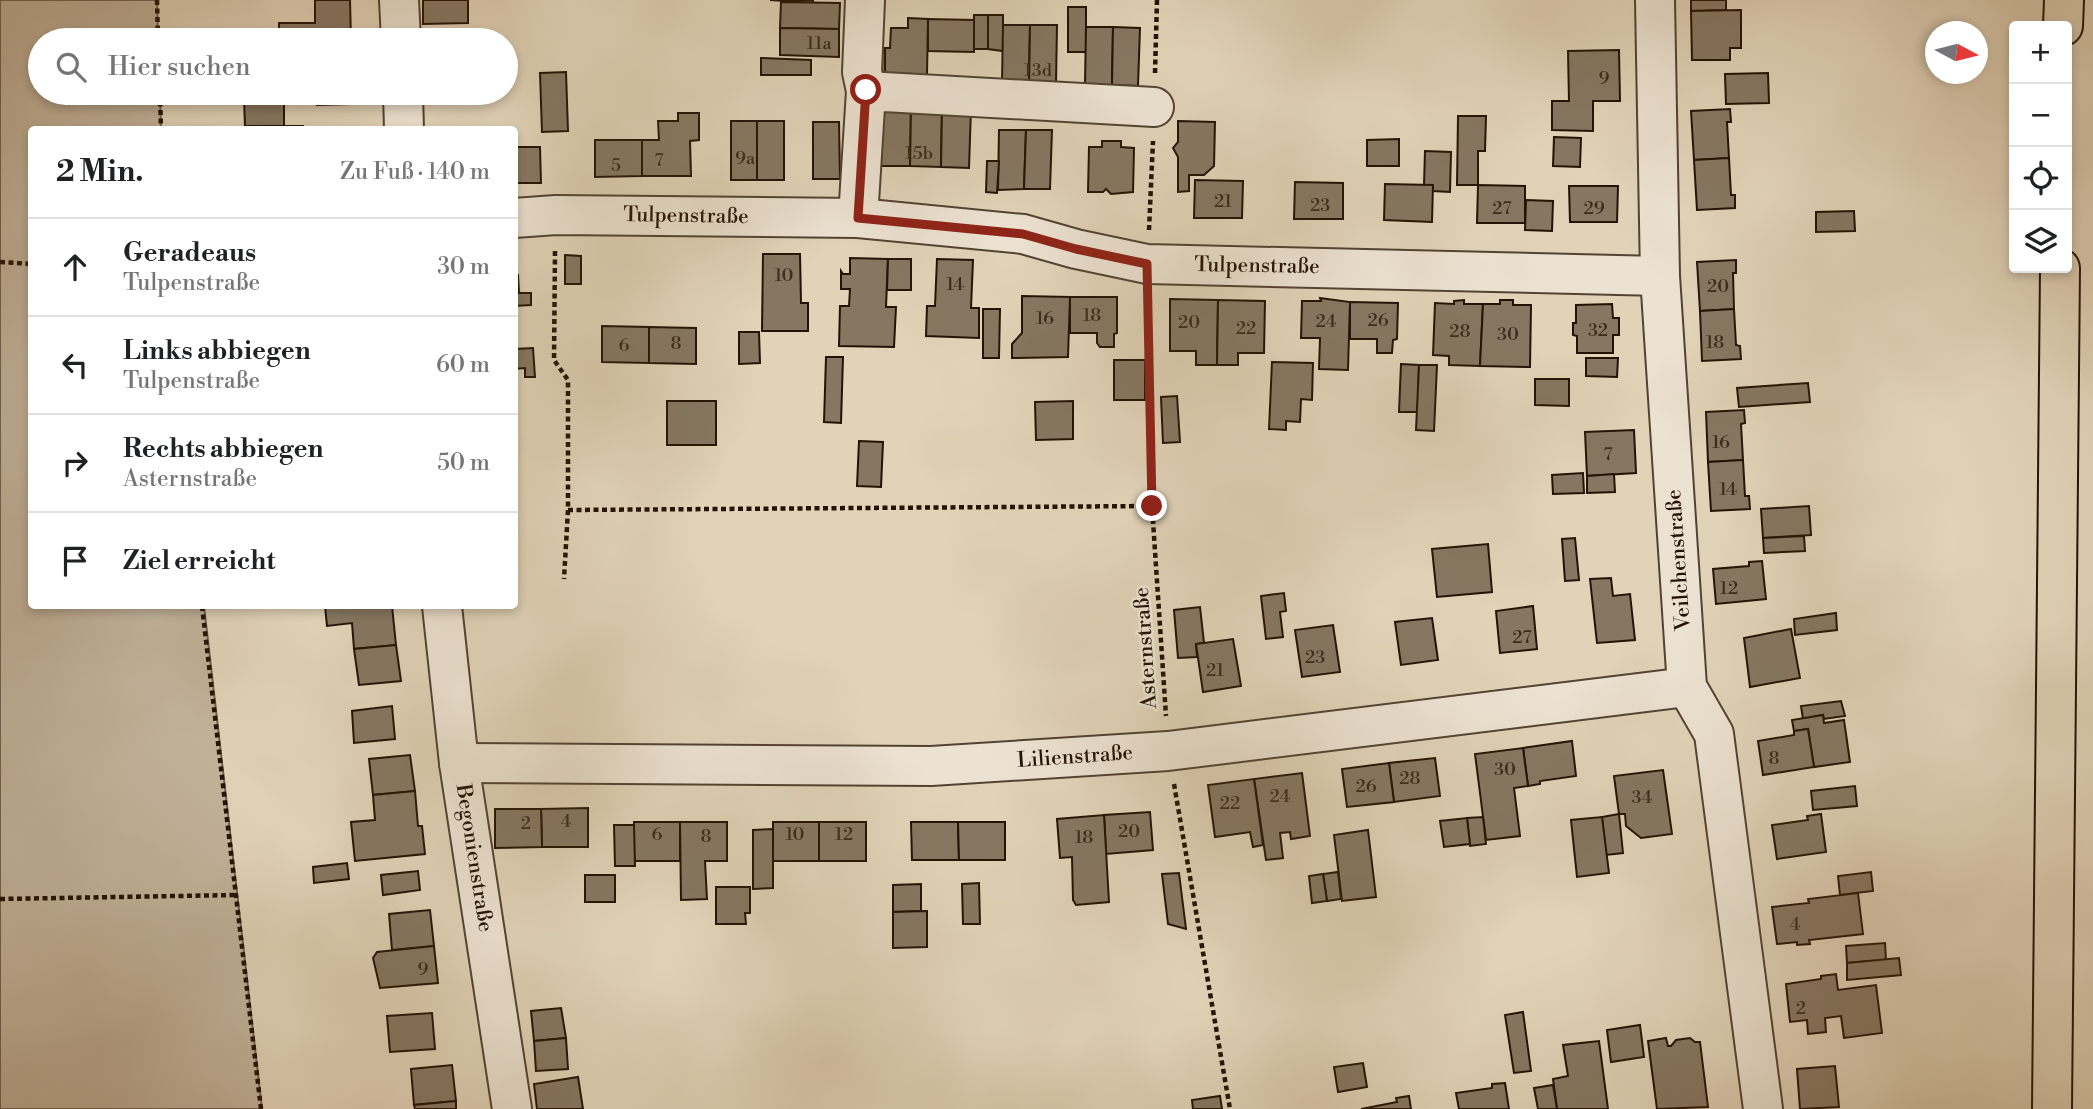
<!DOCTYPE html>
<html lang="de">
<head>
<meta charset="utf-8">
<style>
	body { margin:0; font-family:"Libre Bodoni",serif; background:#f2f2f2; color:#202124 }
	.controls { position:absolute; right:21px; top:21px; display:grid; overflow:hidden; border-radius:7px; box-shadow:0 4px 10px #0003 }
	.controls button { width:63px; height:63px; display:grid; place-items:center; padding:0; border:0; border-bottom:2px solid #e0e0e0; background:#fff; color:#202124; font:35px sans-serif }
	.compass { position:absolute; left:1925px; top:21px; width:63px; height:63px; border-radius:50%; background:#fff; box-shadow:0 4px 10px #0003; rotate:97deg }
	.stop { position:absolute; width:21px; height:21px; margin:-16px; border:5px solid #8f2418; border-radius:50%; background:#fff }
	.stop.end { background:#8f2418; border-color:#fff; box-shadow:0 2px 7px #0008 }
	.list { margin:0; padding:0; list-style:none }
	h2 { display:flex; justify-content:space-between; align-items:center; height:91px; margin:0; padding:0 28px; font-size:30px }
	h2 small { font-size:23px; font-weight:400; color:#757577 }
	.list li { display:grid; grid-template-columns:46px 1fr auto; gap:21px; align-items:center; box-sizing:border-box; height:98px; padding:0 28px; border-top:2px solid #e0e0e0 }
	.list b { display:block; font-size:26px; white-space:nowrap }
	.list p { margin:0; font-size:23px; white-space:nowrap; color:#757577 }
	.list em { font-size:23px; font-style:normal; color:#757577 }
	.icon { flex:none; width:38px; height:38px; fill:none; stroke:currentColor; stroke-width:2; stroke-linecap:round; stroke-linejoin:round }
	.map { position:relative; flex:none; width:2093px; height:1109px; overflow:hidden }
	.search { position:absolute; background:#fff; box-shadow:0 4px 10px #0003; left:28px; top:28px; width:490px; height:77px; display:flex; align-items:center; gap:18px; box-sizing:border-box; padding:0 24px; border-radius:38px; color:#757577; font-size:26px }
	.panel { position:absolute; background:#fff; box-shadow:0 4px 10px #0003; left:28px; top:126px; width:490px; height:483px; border-radius:7px }
	.map>svg:first-child { display:block }
</style>
</head>
<body>
<div class="map">
<svg width="2093" height="1109" viewBox="0 0 2093 1109">
	<rect width="100%" height="100%" fill="#e1d3b8"/>
	<filter id="stains"><feTurbulence type="fractalNoise" baseFrequency=".00286" numOctaves="4"/><feColorMatrix values="0 0 0 0 .2 0 0 0 0 .09 0 0 0 0 .02 0 0 0 .5 -.17"/></filter>
	<radialGradient id="worn" r=".72"><stop offset=".6" stop-color="#630" stop-opacity="0"/><stop offset="1" stop-color="#630" stop-opacity=".3"/></radialGradient>
	<path fill="#c1b29a" stroke="#726250" stroke-width="2" d="M0,0H157L158,40H40V93H160L161,129L32,130V606H204L262,1109H0Z"/>
	<g fill="#867762" stroke="#241305" stroke-width="2">
		<path d="M315,0H350L351,40H279V23H315Z"/>
		<path d="M423,0H468V23L423,24Z"/>
		<path d="M770,0H813V3Z"/>
		<path d="M1691,0H1726V10L1691,11Z"/>
		<path d="M781,2L840,3L839,29L780,28Z"/>
		<rect x="1068" y="7" width="18" height="45"/>
		<path d="M1741,10V48H1730V60H1692L1691,11Z"/>
		<path d="M974,15H988V49H973Z"/>
		<path d="M988,15H1003V51L988,49Z"/>
		<path d="M908,18L928,19L927,75L885,74V48H890L891,28H908Z"/>
		<path d="M928,19L974,20V52L928,51Z"/>
		<path d="M1003,25H1030L1029,84L1002,83Z"/>
		<path d="M1030,25H1057L1056,84H1029Z"/>
		<path d="M1086,27H1113L1112,85H1085Z"/>
		<path d="M1113,27L1140,28L1138,86L1112,85Z"/>
		<path d="M780,28L839,29V57L780,55Z"/>
		<path d="M1619,50L1620,101H1593V131L1552,130V101H1569L1568,51Z"/>
		<path d="M873,51H885V78H872Z"/>
		<path d="M761,58L811,60V75H761Z"/>
		<path d="M566,72L568,131L542,132L540,73Z"/>
		<path d="M1768,73L1769,103L1726,104L1725,74Z"/>
		<path d="M296,93H351L352,104L317,105V96H296Z"/>
		<path d="M244,98H284V126H245Z"/>
		<path d="M883,107H911L910,166H881Z"/>
		<path d="M911,107L942,108L941,167L910,166Z"/>
		<path d="M942,108H971L969,168L941,167Z"/>
		<path d="M1730,109L1731,122H1727L1729,158L1694,160L1691,111Z"/>
		<path d="M678,113H699V140L690,141L691,176H642V140H659L658,121H678Z"/>
		<path d="M1458,116H1486L1485,151H1478V185H1457Z"/>
		<rect x="731" y="121" width="26" height="59"/>
		<rect x="757" y="121" width="27" height="59"/>
		<path d="M1178,121L1215,122L1214,166L1204,175H1189V191L1178,192V157L1173,148L1178,142Z"/>
		<path d="M813,122H839L840,179H813Z"/>
		<rect x="262" y="126" width="41" height="4"/>
		<path d="M999,130H1026L1024,189L998,190Z"/>
		<path d="M1026,130H1052L1050,189H1024Z"/>
		<path d="M1554,137L1581,138L1580,167L1553,166Z"/>
		<path d="M1399,139V166H1367V140Z"/>
		<path d="M595,140H642V176L595,177Z"/>
		<path d="M1102,141H1121V147L1134,148L1133,192L1111,194L1106,189L1103,192H1088L1089,147H1102Z"/>
		<path d="M514,147H540L541,183H514Z"/>
		<path d="M1425,151L1451,152L1450,192L1433,191V185H1424Z"/>
		<path d="M1729,158L1731,195H1735V208L1697,210L1694,160Z"/>
		<path d="M987,161H999L997,193L986,192Z"/>
		<path d="M1195,180L1243,181L1242,218H1194Z"/>
		<path d="M1295,182L1343,183V219H1294Z"/>
		<path d="M1385,184L1433,185L1432,222L1384,220Z"/>
		<path d="M1478,185L1525,186V223H1477Z"/>
		<path d="M1569,186H1618L1617,222H1570Z"/>
		<path d="M1526,200L1553,201L1552,231L1525,230Z"/>
		<path d="M1854,211L1855,231L1816,232V212Z"/>
		<path d="M763,254H800L801,303H808V331H762Z"/>
		<path d="M565,255L581,256V284H565Z"/>
		<path d="M850,258L888,259L886,307H896L894,347L839,346L840,306H849L850,289H841V271L843,274H850Z"/>
		<path d="M888,259H911V290H887Z"/>
		<path d="M937,259L973,260L971,308H979V338L926,336L927,306H935Z"/>
		<path d="M1736,260V273H1733L1734,309L1700,311L1697,262Z"/>
		<path d="M514,275H518L519,293H531V305L514,306Z"/>
		<path d="M1022,296L1070,297L1068,357L1012,358V344L1022,333Z"/>
		<path d="M1070,297H1117V333L1114,334V347H1100L1097,343V333H1070Z"/>
		<path d="M1320,298L1350,302L1348,370L1319,369L1320,338H1301L1302,301H1321Z"/>
		<path d="M1170,299L1218,300L1217,365H1196V351H1170Z"/>
		<path d="M1218,300L1265,301L1264,353H1238V365H1217Z"/>
		<path d="M1464,300V304H1483L1480,366L1449,365V356L1433,355L1435,303L1454,304V301Z"/>
		<path d="M1500,300H1513V305H1531L1530,367L1480,366L1483,304H1500Z"/>
		<path d="M1350,302L1398,303L1397,339L1393,340L1392,353H1377V339H1350Z"/>
		<path d="M1612,304L1613,318H1619V335H1613V353H1577V336L1573,335V323H1576V305Z"/>
		<path d="M983,309H1000L999,358H983Z"/>
		<path d="M1734,309L1736,345L1740,346L1741,359L1702,361L1700,311Z"/>
		<path d="M602,326L649,327V363L602,362Z"/>
		<path d="M649,327L696,328V364L649,363Z"/>
		<path d="M739,332H759L760,363L739,364Z"/>
		<path d="M533,348L535,377H525V368L514,369V349Z"/>
		<path d="M826,357H843L841,423L824,422Z"/>
		<path d="M1586,358H1618L1617,377L1586,376Z"/>
		<rect x="1114" y="360" width="31" height="40"/>
		<path d="M1272,362L1313,363L1312,400L1301,399L1300,422L1286,421V430L1269,429Z"/>
		<path d="M1401,364L1419,365L1418,412H1399Z"/>
		<path d="M1419,365H1437L1434,431L1416,430Z"/>
		<path d="M1535,379H1569V406L1535,405Z"/>
		<path d="M1808,383L1810,402L1739,407L1737,388Z"/>
		<path d="M1177,396L1180,442L1163,443L1161,397Z"/>
		<rect x="667" y="401" width="49" height="44"/>
		<path d="M1073,401V439L1036,440L1035,402Z"/>
		<path d="M1744,410L1745,423L1741,424L1743,460L1708,462L1706,412Z"/>
		<path d="M1634,430L1636,473L1587,476L1585,432Z"/>
		<path d="M859,441L883,442L881,487L857,486Z"/>
		<path d="M1743,460L1745,496H1749L1750,509L1711,511L1708,462Z"/>
		<path d="M1583,473L1584,493L1553,494L1552,475Z"/>
		<path d="M1614,474L1615,492L1587,493V476Z"/>
		<path d="M1809,506L1811,535L1763,538L1761,509Z"/>
		<path d="M1804,536L1805,551L1764,553L1763,538Z"/>
		<path d="M1575,538L1579,580L1565,581L1562,539Z"/>
		<path d="M1488,544L1492,592L1437,597L1432,549Z"/>
		<path d="M1762,561L1766,599L1716,604L1713,569L1749,566V562Z"/>
		<path d="M1611,578L1613,596L1630,594L1635,640L1597,643L1590,579Z"/>
		<path d="M1284,593L1286,611L1280,612L1283,637L1266,639L1261,596Z"/>
		<path d="M325,606H392L396,645L354,649L352,623L327,626Z"/>
		<path d="M1533,606L1537,649L1500,653L1496,611Z"/>
		<path d="M1200,607L1204,643L1196,644L1197,657L1178,658L1174,610Z"/>
		<path d="M1836,613L1837,630L1795,635L1794,619Z"/>
		<path d="M1432,618L1438,660L1401,665L1395,622Z"/>
		<path d="M1333,625L1340,672L1302,677L1295,630Z"/>
		<path d="M1791,629L1800,678L1750,687L1744,638Z"/>
		<path d="M1233,639L1241,686L1203,692L1196,644Z"/>
		<path d="M396,645L401,681L359,685L354,649Z"/>
		<path d="M1841,701L1845,716L1824,719L1823,715L1803,719L1801,706Z"/>
		<path d="M392,706L395,739L354,743L352,711Z"/>
		<path d="M1823,715L1824,723L1844,720L1850,762L1814,767L1808,729L1794,731L1792,720Z"/>
		<path d="M1808,729L1814,767L1763,775L1758,741L1794,735V731Z"/>
		<path d="M1572,741L1576,776L1540,781V784L1528,786L1523,748Z"/>
		<path d="M1523,748L1528,786L1514,788L1520,836L1486,840L1475,754Z"/>
		<path d="M410,755L415,791L373,795L369,759Z"/>
		<path d="M1435,758L1440,796L1394,802L1389,763Z"/>
		<path d="M1389,763L1394,802L1347,807L1342,769Z"/>
		<path d="M1663,770L1672,834L1641,838L1626,826L1625,814H1619L1614,776Z"/>
		<path d="M1302,773L1310,836L1291,839L1290,832L1280,833L1283,858L1266,860L1254,779Z"/>
		<path d="M1254,779L1263,845L1253,847L1250,832L1215,837L1208,785Z"/>
		<path d="M1855,786L1857,806L1813,810L1811,791Z"/>
		<path d="M415,791L418,826H422L425,854L355,861L351,822L375,820L373,795Z"/>
		<path d="M588,808V847H542L541,809Z"/>
		<path d="M495,809H541L542,847L495,848Z"/>
		<path d="M1150,812L1153,850L1106,854L1104,815Z"/>
		<path d="M1619,814L1623,853L1606,855L1602,817Z"/>
		<path d="M1821,814L1826,852L1777,859L1772,825L1808,820L1807,816Z"/>
		<path d="M1104,815L1109,902L1076,905L1073,900L1072,857L1060,858L1057,819Z"/>
		<path d="M1483,817L1486,844L1470,846L1467,818Z"/>
		<path d="M1602,817L1609,873L1577,877L1571,820Z"/>
		<path d="M1467,818L1470,844L1444,847L1440,821Z"/>
		<rect x="634" y="822" width="46" height="39"/>
		<path d="M680,822H727V861H705L707,899L681,900Z"/>
		<rect x="773" y="822" width="46" height="39"/>
		<rect x="819" y="822" width="47" height="39"/>
		<path d="M911,822H958L959,860H912Z"/>
		<path d="M958,822H1005V860H959Z"/>
		<path d="M614,825H634L635,866H615Z"/>
		<path d="M773,829V888L753,889V830Z"/>
		<path d="M1368,830L1376,897L1342,901L1334,835Z"/>
		<path d="M347,863L349,879L314,883L313,867Z"/>
		<path d="M418,871L420,890L383,895L381,875Z"/>
		<path d="M1338,872L1341,899L1327,901L1323,874Z"/>
		<path d="M1871,872L1873,891L1840,895L1838,876Z"/>
		<path d="M1179,873L1186,929L1168,924L1162,874Z"/>
		<path d="M1323,874L1327,901L1312,903L1309,876Z"/>
		<rect x="585" y="875" width="30" height="27"/>
		<path d="M979,883L980,924H963L962,884Z"/>
		<path d="M921,884V911L893,912V885Z"/>
		<path d="M716,887H750V913H745L746,924H716Z"/>
		<path d="M1858,893L1863,934L1809,940L1810,944L1797,945V942L1777,944L1772,907L1809,903L1808,899Z"/>
		<path d="M430,910L434,946L392,950L389,914Z"/>
		<path d="M927,911V947L893,948V912Z"/>
		<path d="M1885,943L1886,960L1847,963L1846,946Z"/>
		<path d="M434,946L438,983L380,988L373,958L377,952Z"/>
		<path d="M1899,958L1901,975L1847,980V963Z"/>
		<path d="M1836,974L1838,990L1876,985L1882,1033L1844,1038L1841,1016L1825,1018L1826,1032L1808,1034L1807,1020L1790,1022L1786,984L1821,979V976Z"/>
		<path d="M561,1008L566,1038L534,1041L531,1011Z"/>
		<path d="M1523,1012L1531,1071L1514,1073L1505,1015Z"/>
		<path d="M432,1013L435,1049L390,1052L387,1016Z"/>
		<path d="M1640,1025L1644,1057L1611,1062L1607,1030Z"/>
		<path d="M566,1038L568,1069L536,1071L534,1041Z"/>
		<path d="M1666,1038L1668,1046H1671L1676,1040L1690,1038L1695,1042H1700L1708,1107L1657,1109L1648,1041Z"/>
		<path d="M1599,1041L1608,1109H1557L1553,1079L1568,1076L1563,1045Z"/>
		<path d="M1363,1063L1367,1087L1338,1092L1334,1067Z"/>
		<path d="M452,1065L456,1101L414,1105L411,1069Z"/>
		<path d="M1835,1066L1839,1107L1800,1109L1797,1069Z"/>
		<path d="M578,1077L583,1109H537L534,1084Z"/>
		<path d="M1505,1083L1509,1109H1459L1456,1093L1492,1088V1084Z"/>
		<path d="M1553,1085L1557,1109H1538L1534,1088Z"/>
		<path d="M1220,1096L1222,1109H1193L1192,1100Z"/>
		<path d="M1409,1096L1411,1109H1361L1397,1102L1396,1098Z"/>
		<path d="M456,1101V1109H415L414,1105Z"/>
	</g>
	<g fill="none" stroke-linecap="round" stroke-linejoin="round">
		<defs>
			<g id="minor">
				<path d="M399,0L401,40"/>
				<path d="M865,0L862,72L866,91"/>
				<path d="M1655,0L1660,276L1687,687L1714,734L1763,1109"/>
				<path d="M403,93L404,130"/>
				<path d="M514,218L556,215L858,218L1023,234L1076,249L1147,264L1660,276"/>
				<path d="M858,218L866,91L1154,107"/>
				<path d="M442,606L459,763L512,1109"/>
				<path d="M459,763L931,766L1168,751L1687,687"/>
			</g>
			<g id="highway">
				<path d="M2063,26L2064,0"/>
				<path d="M2052,1109L2060,268"/>
			</g>
		</defs>
		<use href="#minor" stroke="#534332" stroke-width="42"/>
		<use href="#highway" stroke="#241305" stroke-width="42"/>
		<g stroke="#241305" stroke-width="4.5" stroke-dasharray="5 3.5" stroke-linecap="butt">
			<path d="M157,0L158,40"/>
			<path d="M1155,73L1157,0"/>
			<path d="M160,93L161,130"/>
			<path d="M1149,230L1153,141"/>
			<path d="M555,251L554,360L568,380V510L564,579"/>
			<path d="M0,262L32,264"/>
			<path d="M1148,298L1152,506L1166,716"/>
			<path d="M568,510L1152,506"/>
			<path d="M202,606L261,1109"/>
			<path d="M1174,784L1230,1109"/>
			<path d="M0,899L235,895"/>
		</g>
		<use href="#minor" stroke="#ece2d1" stroke-width="38"/>
		<use href="#highway" stroke="#e1d3b8" stroke-width="38"/>
	</g>
	<g fill="none" stroke-linecap="round" stroke-linejoin="round">
		<path stroke="#8f2418" stroke-width="9" d="M866,90L858,218L1023,234L1076,249L1147,264L1152,506"/>
	</g>
	<g text-anchor="middle" dominant-baseline="central" stroke-width="5" stroke-linejoin="round" paint-order="stroke">
		<g font-size="18" fill="#3c2c1c">
			<text x="819" y="43">11a</text>
			<text x="1038" y="70">13d</text>
			<text x="1604" y="78">9</text>
			<text x="919" y="153">15b</text>
			<text x="745" y="158">9a</text>
			<text x="659" y="160">7</text>
			<text x="616" y="165">5</text>
			<text x="1223" y="201">21</text>
			<text x="1320" y="205">23</text>
			<text x="1502" y="208">27</text>
			<text x="1594" y="208">29</text>
			<text x="784" y="275">10</text>
			<text x="955" y="284">14</text>
			<text x="1718" y="286">20</text>
			<text x="1092" y="315">18</text>
			<text x="1045" y="318">16</text>
			<text x="1378" y="320">26</text>
			<text x="1326" y="321">24</text>
			<text x="1189" y="322">20</text>
			<text x="1246" y="328">22</text>
			<text x="1598" y="330">32</text>
			<text x="1460" y="331">28</text>
			<text x="1508" y="334">30</text>
			<text x="1715" y="342">18</text>
			<text x="676" y="343">8</text>
			<text x="624" y="345">6</text>
			<text x="1721" y="442">16</text>
			<text x="1608" y="454">7</text>
			<text x="1728" y="489">14</text>
			<text x="1729" y="588">12</text>
			<text x="1522" y="637">27</text>
			<text x="1315" y="657">23</text>
			<text x="1215" y="670">21</text>
			<text x="1774" y="758">8</text>
			<text x="1505" y="769">30</text>
			<text x="1410" y="778">28</text>
			<text x="1366" y="786">26</text>
			<text x="1280" y="796">24</text>
			<text x="1642" y="797">34</text>
			<text x="1230" y="803">22</text>
			<text x="566" y="821">4</text>
			<text x="526" y="823">2</text>
			<text x="1129" y="831">20</text>
			<text x="657" y="834">6</text>
			<text x="795" y="834">10</text>
			<text x="844" y="834">12</text>
			<text x="706" y="836">8</text>
			<text x="1084" y="837">18</text>
			<text x="1795" y="924">4</text>
			<text x="423" y="969">9</text>
			<text x="1801" y="1008">2</text>
		</g>
		<g font-size="21" fill="#241305" stroke="#ece2d1">
			<text transform="translate(686 216) rotate(1)">Tulpenstraße</text>
			<text transform="translate(1257 266) rotate(1)">Tulpenstraße</text>
			<text transform="translate(1679 560) rotate(-94)">Veilchenstraße</text>
			<text transform="translate(1146 648) rotate(-94)">Asternstraße</text>
			<text transform="translate(1075 757) rotate(-4)">Lilienstraße</text>
			<text transform="translate(474 858) rotate(81)">Begonienstraße</text>
		</g>
	</g>
	<rect width="100%" height="100%" filter="url(#stains)"/>
	<rect width="100%" height="100%" fill="url(#worn)"/>
</svg>
<div class="controls">
<button>+</button>
<button>−</button>
<button><svg class="icon" aria-label="locate" viewBox="0 0 24 24"><circle cx="12" cy="12" r="6"/><path d="M12 2v4M12 18v4M2 12h4M18 12h4"/></svg></button>
<button><svg class="icon" aria-label="layers" viewBox="0 0 24 24"><path d="M12 4l9 5-9 5-9-5zM3 14l9 5 9-5"/></svg></button>
</div>
<svg class="compass" viewBox="-18 -18 36 36"><path d="M0-13l5 13h-10z" fill="#e53935"/><path d="M0 13l5-13h-10z" fill="#757577"/></svg>
<div class="stop" style="left:866px;top:90px"></div>
<div class="stop end" style="left:1152px;top:506px"></div>
<div class="search"><svg class="icon" aria-label="search" viewBox="0 0 24 24"><circle cx="10" cy="10" r="6"/><path d="M15 15l6 6"/></svg>Hier suchen</div>
<section class="panel">
<h2>2 Min.<small>Zu Fuß · 140 m</small></h2>
<ul class="list">
<li><svg class="icon" aria-label="ahead" viewBox="0 0 24 24"><path d="M12 20V5M6 11l6-6 6 6"/></svg><div><b>Geradeaus</b><p>Tulpenstraße</p></div><em>30 m</em></li>
<li><svg class="icon" aria-label="left" viewBox="0 0 24 24"><path d="M17 20v-9H6M10 6l-5 5 5 5"/></svg><div><b>Links abbiegen</b><p>Tulpenstraße</p></div><em>60 m</em></li>
<li><svg class="icon" aria-label="right" viewBox="0 0 24 24"><path d="M7 20v-9h11M14 6l5 5-5 5"/></svg><div><b>Rechts abbiegen</b><p>Asternstraße</p></div><em>50 m</em></li>
<li><svg class="icon" aria-label="arrive" viewBox="0 0 24 24"><path d="M6 21V4h12l-3 4 3 4H6"/></svg><div><b>Ziel erreicht</b></div></li>
</ul>
</section>
</div>
</body>
</html>
